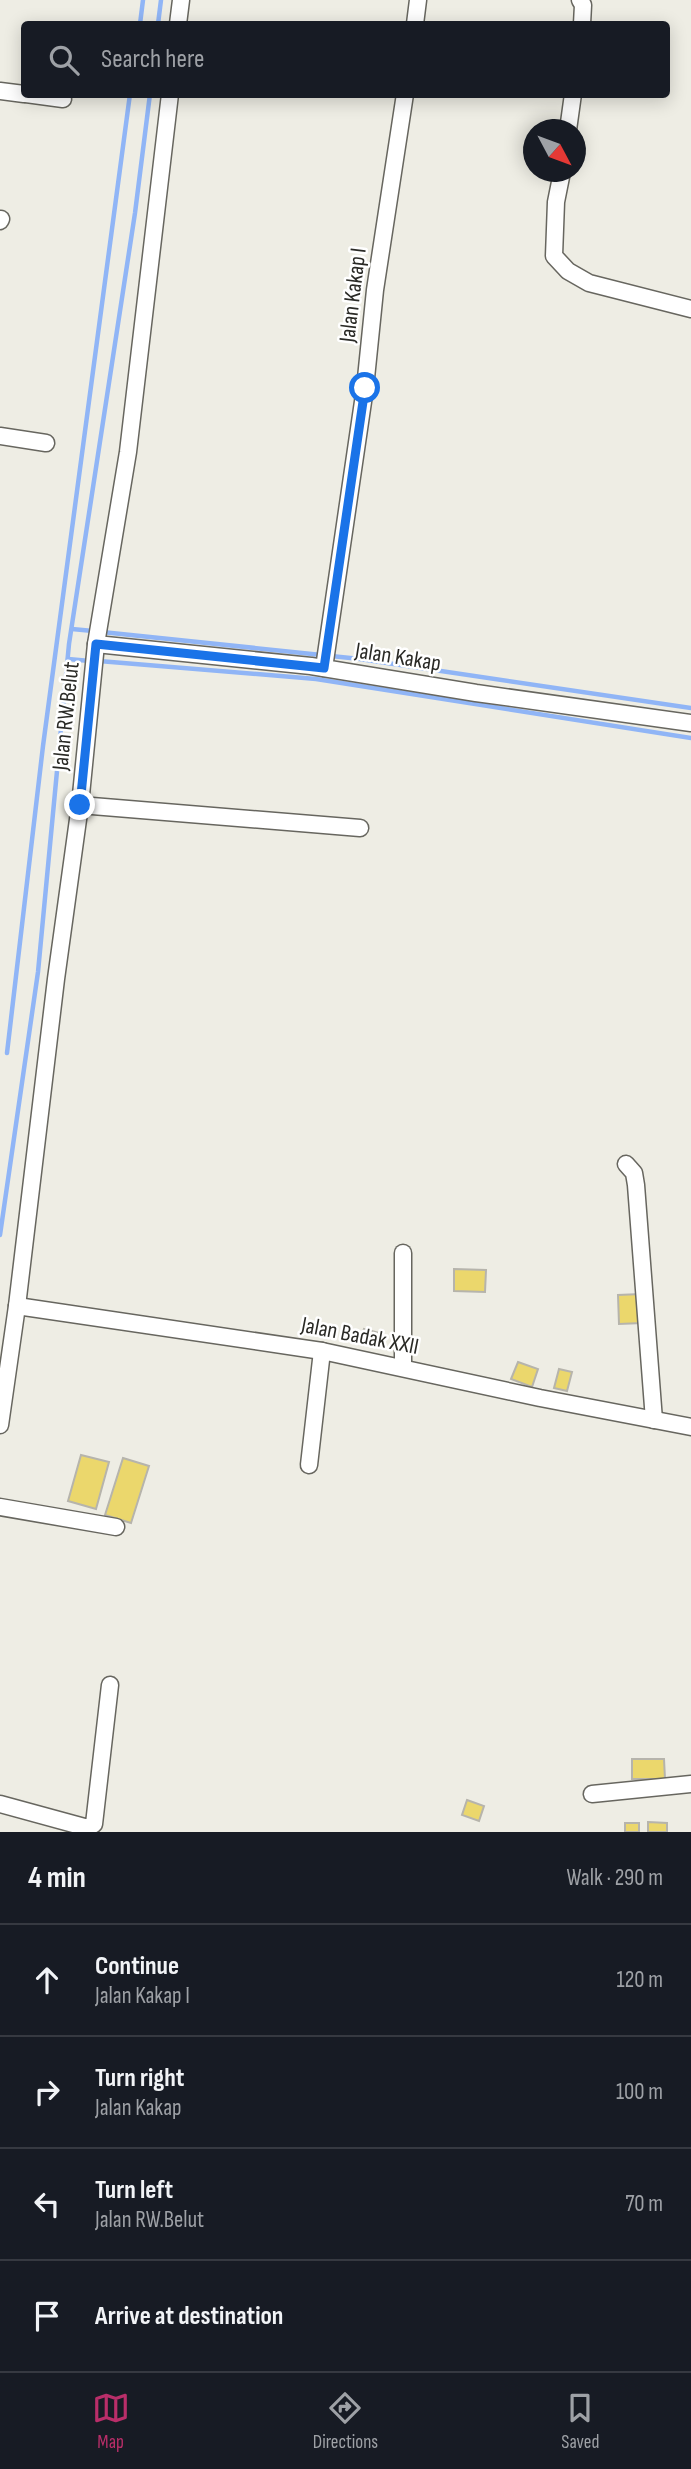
<!DOCTYPE html>
<html lang="en">
<head>
<meta charset="utf-8">
<style>
	body { margin:0; font-family:"Sofia Sans Condensed",sans-serif; background:#20242c; color:#f1f3f6 }
	.compass { position:absolute; left:523px; top:119px; width:63px; height:63px; border-radius:50%; background:#171b24; box-shadow:0 4px 18px #0003; rotate:131deg }
	.stop { position:absolute; width:21px; height:21px; margin:-16px; border:5px solid #1a73e8; border-radius:50%; background:#fff }
	.stop.end { background:#1a73e8; border-color:#fff; box-shadow:0 2px 7px #0008 }
	.list { margin:0; padding:0; list-style:none }
	h2 { display:flex; justify-content:space-between; align-items:center; height:91px; margin:0; padding:0 28px; font-size:30px }
	h2 small { font-size:23px; font-weight:400; color:#9ea1a6 }
	.list li { display:grid; grid-template-columns:46px 1fr auto; gap:21px; align-items:center; box-sizing:border-box; height:112px; padding:0 28px; border-top:2px solid #363941 }
	.list b { display:block; font-size:26px; white-space:nowrap }
	.list p { margin:0; font-size:23px; white-space:nowrap; color:#9ea1a6 }
	.list em { font-size:23px; font-style:normal; color:#9ea1a6 }
	.icon { flex:none; width:38px; height:38px; fill:none; stroke:currentColor; stroke-width:2; stroke-linecap:round; stroke-linejoin:round }
	.map { position:relative; flex:none; width:691px; height:1832px; overflow:hidden }
	.search { position:absolute; background:#171b24; box-shadow:0 4px 18px #0003; left:21px; right:21px; top:21px; height:77px; display:flex; align-items:center; gap:18px; box-sizing:border-box; padding:0 24px; border-radius:7px; color:#9ea1a6; font-size:26px }
	.sheet { height:539px; background:#171b24 }
	nav { display:flex; justify-content:space-around; align-items:center; box-sizing:border-box; height:98px; border-top:2px solid #363941; background:#171b24; font-size:19px; color:#9ea1a6 }
	nav a { display:grid; justify-items:center; gap:4px }
	nav .on { color:#b92e69 }
	.map>svg:first-child { display:block }
</style>
</head>
<body>
<div class="map">
<svg width="691" height="1832" viewBox="0 0 691 1832">
	<rect width="100%" height="100%" fill="#eeede4"/>
	<g fill="none" stroke-linecap="round" stroke-linejoin="round">
		<g stroke="#90b5f6" stroke-width="4.5">
			<path d="M140,24L143,0"/>
			<path d="M158,24L161,0"/>
			<path d="M72,629L93,631"/>
			<path d="M102,632L360,659L691,708"/>
			<path d="M68,659L90,661"/>
			<path d="M99,661L316,679L691,738"/>
			<path d="M7,1053L43,746L130,94"/>
			<path d="M0,1235L38,972L69,644L135,213L150,94"/>
		</g>
	</g>
	<g fill="#ebd76c" stroke="#b6b4ac" stroke-width="2">
		<path d="M454,1269L486,1270L485,1292L454,1291Z"/>
		<path d="M641,1294L642,1323L619,1324L618,1295Z"/>
		<path d="M364,1329L379,1333L376,1342L361,1338Z"/>
		<path d="M518,1362L538,1369L532,1387L511,1379Z"/>
		<path d="M559,1369L572,1372L567,1391L554,1388Z"/>
		<path d="M81,1455L109,1462L96,1509L68,1501Z"/>
		<path d="M123,1458L149,1466L131,1523L105,1515Z"/>
		<path d="M632,1759H664L665,1779H632Z"/>
		<path d="M467,1800L484,1806L479,1821L462,1815Z"/>
		<path d="M648,1822L667,1823V1832H648Z"/>
		<rect x="625" y="1823" width="14" height="9"/>
	</g>
	<g fill="none" stroke-linecap="round" stroke-linejoin="round">
		<defs>
			<g id="minor">
				<path d="M580,0L583,5L582,24"/>
				<path d="M178,24L181,0"/>
				<path d="M415,24L418,0"/>
				<path d="M0,91L24,94"/>
				<path d="M26,94L63,99"/>
				<path d="M568,130L573,94"/>
				<path d="M562,172L556,202L554,256L568,271L589,283L691,309"/>
				<path d="M0,221L1,219"/>
				<path d="M0,436L46,443"/>
				<path d="M96,644L311,666L476,693L691,723"/>
				<path d="M324,668L365,388L375,290L405,94"/>
				<path d="M80,805L360,828"/>
				<path d="M626,1164L634,1173L636,1185L654,1420"/>
				<path d="M403,1253V1367"/>
				<path d="M17,1306L322,1351L540,1398L691,1427"/>
				<path d="M0,1425L17,1306L56,979L80,805L96,644L128,452L170,94"/>
				<path d="M309,1465L322,1351"/>
				<path d="M0,1507L116,1527"/>
				<path d="M592,1794L691,1784"/>
				<path d="M0,1804L88,1828L94,1824L110,1685"/>
			</g>
		</defs>
		<use href="#minor" stroke="#67665f" stroke-width="19"/>
		<use href="#minor" stroke="#fff" stroke-width="16"/>
	</g>
	<g fill="none" stroke-linecap="round" stroke-linejoin="round">
		<path stroke="#1a73e8" stroke-width="9" d="M80,805L96,644L324,668L365,388"/>
	</g>
	<g text-anchor="middle" dominant-baseline="central" stroke-width="5" stroke-linejoin="round" paint-order="stroke">
		<g font-size="23" fill="#2a2a26" stroke="#fff">
			<text transform="translate(353 295) rotate(-83)">Jalan Kakap I</text>
			<text transform="translate(398 657) rotate(9)">Jalan Kakap</text>
			<text transform="translate(66 716) rotate(-84)">Jalan RW.Belut</text>
			<text transform="translate(360 1336) rotate(11)">Jalan Badak XXII</text>
		</g>
	</g>
</svg>
<svg class="compass" viewBox="-18 -18 36 36"><path d="M0-13l5 13h-10z" fill="#e53935"/><path d="M0 13l5-13h-10z" fill="#9ea1a6"/></svg>
<div class="stop" style="left:365px;top:388px"></div>
<div class="stop end" style="left:80px;top:805px"></div>
<div class="search"><svg class="icon" aria-label="search" viewBox="0 0 24 24"><circle cx="10" cy="10" r="6"/><path d="M15 15l6 6"/></svg>Search here</div>
</div>
<section class="sheet">
<h2>4 min<small>Walk · 290 m</small></h2>
<ul class="list">
<li><svg class="icon" aria-label="ahead" viewBox="0 0 24 24"><path d="M12 20V5M6 11l6-6 6 6"/></svg><div><b>Continue</b><p>Jalan Kakap I</p></div><em>120 m</em></li>
<li><svg class="icon" aria-label="right" viewBox="0 0 24 24"><path d="M7 20v-9h11M14 6l5 5-5 5"/></svg><div><b>Turn right</b><p>Jalan Kakap</p></div><em>100 m</em></li>
<li><svg class="icon" aria-label="left" viewBox="0 0 24 24"><path d="M17 20v-9H6M10 6l-5 5 5 5"/></svg><div><b>Turn left</b><p>Jalan RW.Belut</p></div><em>70 m</em></li>
<li><svg class="icon" aria-label="arrive" viewBox="0 0 24 24"><path d="M6 21V4h12l-3 4 3 4H6"/></svg><div><b>Arrive at destination</b></div></li>
</ul>
</section>
<nav>
<a class="on"><svg class="icon" aria-label="map" viewBox="0 0 24 24"><path d="M3 6l6-2 6 2 6-2v14l-6 2-6-2-6 2zM9 4v14M15 6v14"/></svg>Map</a>
<a><svg class="icon" aria-label="directions" viewBox="0 0 24 24"><path d="M12 3l9 9-9 9-9-9zM9 14v-3h6M13 9l2 2-2 2"/></svg>Directions</a>
<a><svg class="icon" aria-label="saved" viewBox="0 0 24 24"><path d="M7 4h10v16l-5-4-5 4z"/></svg>Saved</a>
</nav>
</body>
</html>
